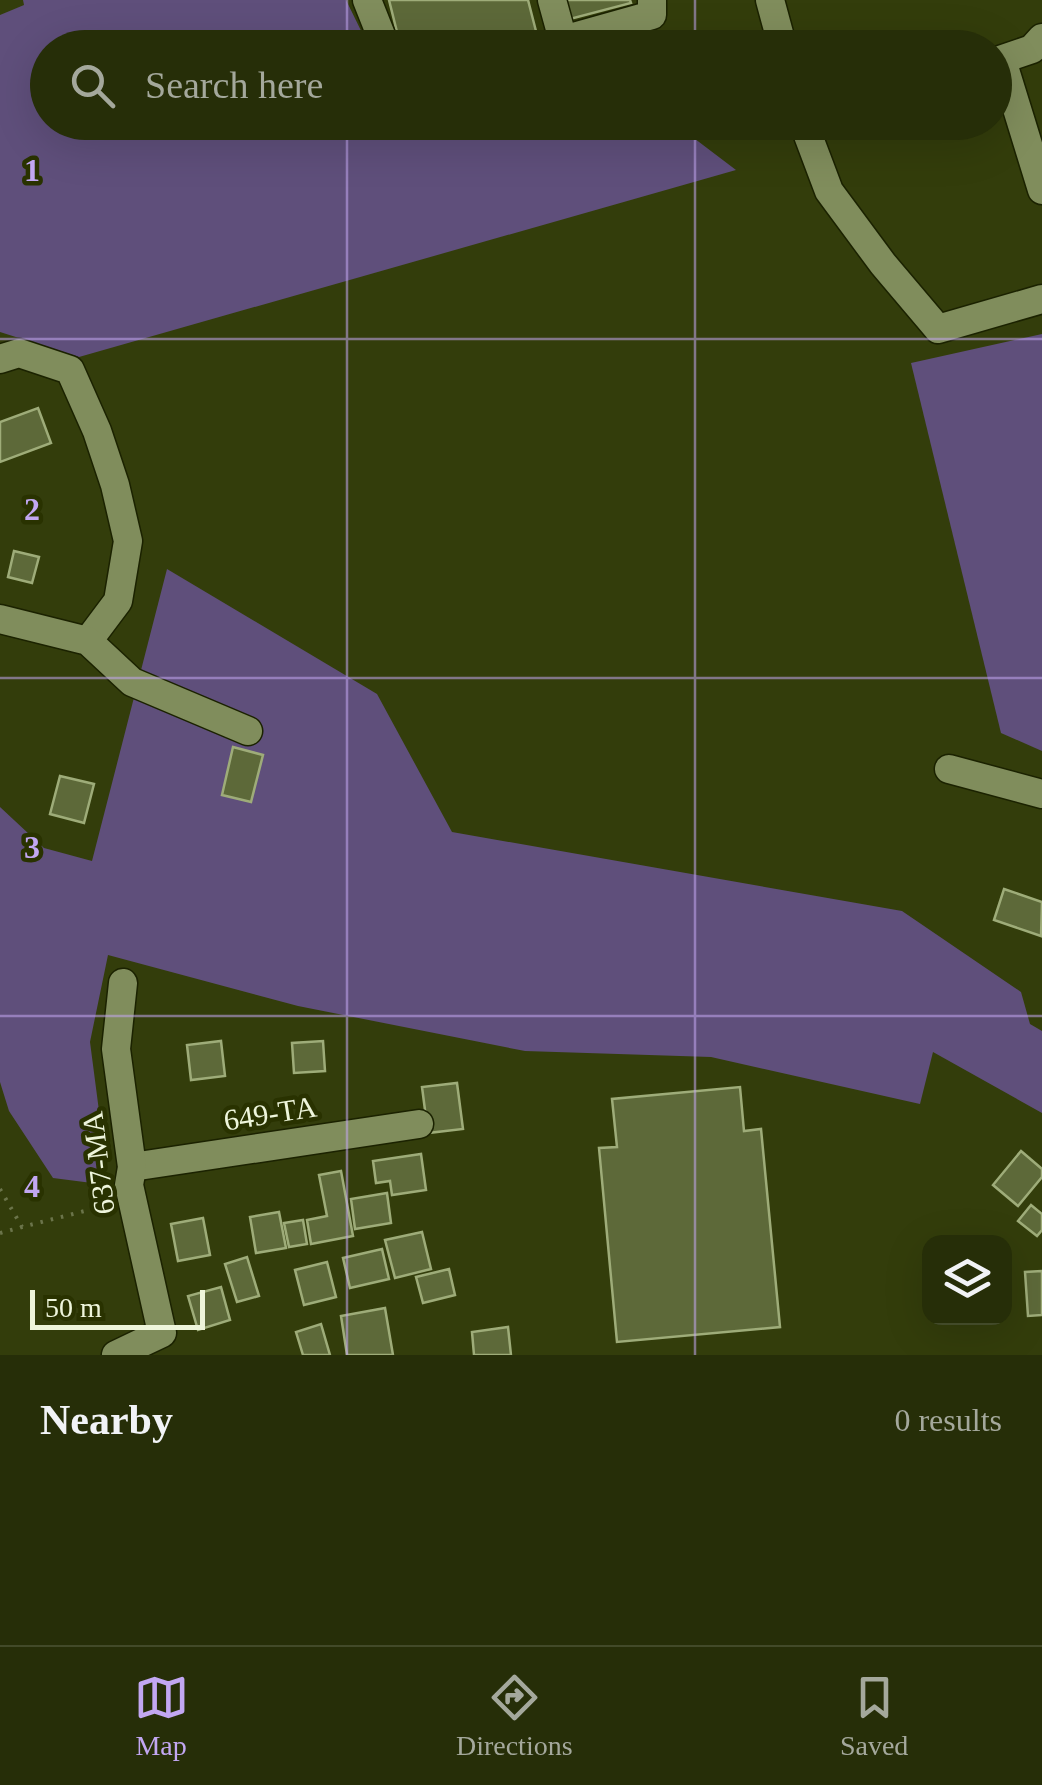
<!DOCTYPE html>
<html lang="en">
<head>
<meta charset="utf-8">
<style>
	body { margin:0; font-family:Georgia,serif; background:#323a16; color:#f1f3f6 }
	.controls { position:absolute; right:30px; bottom:30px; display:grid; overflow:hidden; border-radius:20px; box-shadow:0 10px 40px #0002 }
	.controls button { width:90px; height:90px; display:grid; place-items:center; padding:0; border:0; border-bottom:2px solid #424a29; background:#262e08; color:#f1f3f6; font:50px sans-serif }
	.scale { position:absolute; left:30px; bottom:25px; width:175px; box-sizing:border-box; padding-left:10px; border:5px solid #eef5db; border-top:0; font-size:28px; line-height:35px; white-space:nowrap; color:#eef5db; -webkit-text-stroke:8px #293200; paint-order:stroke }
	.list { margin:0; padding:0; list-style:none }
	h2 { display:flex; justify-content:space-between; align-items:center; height:130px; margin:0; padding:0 40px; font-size:42px }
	h2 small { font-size:32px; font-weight:400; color:#a4a89c }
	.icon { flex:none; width:55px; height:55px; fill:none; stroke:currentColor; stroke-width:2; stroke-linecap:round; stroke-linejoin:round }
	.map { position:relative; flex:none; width:1042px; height:1355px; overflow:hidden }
	.search { position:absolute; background:#262e08; box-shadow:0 10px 40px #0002; left:30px; right:30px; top:30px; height:110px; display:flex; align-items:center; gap:25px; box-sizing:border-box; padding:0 35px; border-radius:55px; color:#a4a89c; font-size:38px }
	.sheet { height:290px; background:#262e08 }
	nav { display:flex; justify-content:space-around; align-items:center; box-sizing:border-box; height:140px; border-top:2px solid #424a29; background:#262e08; font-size:28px; color:#a4a89c }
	nav a { display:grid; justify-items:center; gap:5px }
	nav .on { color:#c2a7f2 }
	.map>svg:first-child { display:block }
</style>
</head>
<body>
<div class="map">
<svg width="1042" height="1355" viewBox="0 0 1042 1355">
	<rect width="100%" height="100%" fill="#333d0b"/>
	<g fill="#5f4f7b">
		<path d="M23,0H346L369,47L48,48V122L674,123L736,170L79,357L0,332V15L24,5Z"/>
		<path d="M1042,334V751L1001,733L911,363Z"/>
		<path d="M167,569L377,694L452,832L902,911L1021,992L1030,1024L1042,1031V1113L933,1052L920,1104L711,1057L525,1051L298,1006L108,955L90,1042L105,1157L92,1183L53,1178L9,1111L0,1082V807L44,848L92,861Z"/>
	</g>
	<g fill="#5d6939" stroke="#9eac79" stroke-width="2.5">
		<path d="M389,0H528L537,35L487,48H401Z"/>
		<path d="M565,0H630L631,3L570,19Z"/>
		<path d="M38,408L51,443L0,462V422Z"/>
		<path d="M14,551L39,557L32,583L8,577Z"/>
		<path d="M233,747L263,755L251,802L222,795Z"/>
		<path d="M60,776L94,784L84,823L50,814Z"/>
		<path d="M1004,889L1042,902L1041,936L994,920Z"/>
		<path d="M221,1041L225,1076L191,1080L187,1045Z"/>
		<path d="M323,1041L325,1071L294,1073L292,1043Z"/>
		<path d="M457,1083L463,1129L428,1133L422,1087Z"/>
		<path d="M740,1087L744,1131L761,1129L780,1327L617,1342L599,1148L617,1147L612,1099Z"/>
		<path d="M1021,1151L1042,1169V1177L1018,1206L993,1185Z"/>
		<path d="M421,1154L426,1190L392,1195L390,1181L376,1183L373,1161Z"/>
		<path d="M341,1171L353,1236L311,1244L307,1220L327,1216L319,1175Z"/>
		<path d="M387,1193L391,1223L355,1229L351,1199Z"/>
		<path d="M1031,1205L1042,1214V1230L1037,1236L1018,1221Z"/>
		<path d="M279,1212L286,1248L256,1253L250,1217Z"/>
		<path d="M203,1218L210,1255L178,1261L171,1224Z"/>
		<path d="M303,1220L307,1244L289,1247L284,1223Z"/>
		<path d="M422,1232L431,1269L395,1278L385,1240Z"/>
		<path d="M382,1249L389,1279L350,1288L343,1258Z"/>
		<path d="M247,1257L259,1296L237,1302L225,1264Z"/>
		<path d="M327,1262L336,1297L304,1305L295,1270Z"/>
		<path d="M449,1269L455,1295L423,1303L416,1277Z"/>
		<path d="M1042,1271V1315L1028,1316L1025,1272Z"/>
		<path d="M221,1287L230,1320L198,1330L188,1296Z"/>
		<path d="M385,1308L393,1355H347L341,1316Z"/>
		<path d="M321,1324L330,1355H303L296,1332Z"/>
		<path d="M508,1327L511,1355H474L472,1332Z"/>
	</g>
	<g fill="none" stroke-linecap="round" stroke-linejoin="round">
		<defs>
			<g id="minor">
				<path d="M367,0L386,48"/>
				<path d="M770,0L783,48"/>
				<path d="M563,40L652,15V0"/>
				<path d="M537,48L563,40L552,0"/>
				<path d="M1002,60L1042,190"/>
				<path d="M994,62L1032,49L1042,38"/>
				<path d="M803,122L829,191L883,264L938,329L1042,299"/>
				<path d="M0,359L19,353L70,370L97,431L115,485L128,541L118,601L88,641"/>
				<path d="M0,619L88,641L132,682L248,731"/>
				<path d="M949,769L1042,794"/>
				<path d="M132,1167L419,1124"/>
				<path d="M116,1355L162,1333L129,1185L132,1167L116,1049L123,983"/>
			</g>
		</defs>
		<use href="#minor" stroke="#1b2200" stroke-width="31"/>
		<g stroke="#6b744a" stroke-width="4" stroke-dasharray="2.5 8" stroke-linecap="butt">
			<path d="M0,1189L22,1227L108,1205"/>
			<path d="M0,1233L22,1227"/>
		</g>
		<use href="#minor" stroke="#808d5c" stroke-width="28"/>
	</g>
	<path fill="none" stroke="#c2a7f2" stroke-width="2.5" stroke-opacity="0.55" d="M347,0V48M695,0V48M347,122V1355M695,122V1355M0,339H1042M0,678H1042M0,1016H1042"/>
	<g text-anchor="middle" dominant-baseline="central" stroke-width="9" stroke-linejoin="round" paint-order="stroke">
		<g font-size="30" fill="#eef5db" stroke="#293200">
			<text transform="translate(270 1113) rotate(-9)">649-ТА</text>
			<text transform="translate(98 1163) rotate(-97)">637-МА</text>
		</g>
	</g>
	<g font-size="32" text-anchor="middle" font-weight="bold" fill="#c2a7f2" stroke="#293200" stroke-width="9" stroke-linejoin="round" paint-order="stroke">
		<text x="32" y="181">1</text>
		<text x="32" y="520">2</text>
		<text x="32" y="858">3</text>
		<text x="32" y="1197">4</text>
	</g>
</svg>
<div class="controls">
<button><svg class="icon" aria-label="layers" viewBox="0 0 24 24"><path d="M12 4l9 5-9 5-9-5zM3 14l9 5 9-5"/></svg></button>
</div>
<div class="scale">50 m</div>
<div class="search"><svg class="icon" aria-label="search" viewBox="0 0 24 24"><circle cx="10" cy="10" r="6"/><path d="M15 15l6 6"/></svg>Search here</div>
</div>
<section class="sheet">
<h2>Nearby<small>0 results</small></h2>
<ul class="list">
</ul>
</section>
<nav>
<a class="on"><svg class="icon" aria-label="map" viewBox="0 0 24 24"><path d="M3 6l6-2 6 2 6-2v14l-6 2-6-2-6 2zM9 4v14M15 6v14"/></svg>Map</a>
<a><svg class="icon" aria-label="directions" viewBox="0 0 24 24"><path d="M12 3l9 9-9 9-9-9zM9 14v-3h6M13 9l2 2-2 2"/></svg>Directions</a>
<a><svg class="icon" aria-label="saved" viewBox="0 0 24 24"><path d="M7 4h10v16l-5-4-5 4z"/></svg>Saved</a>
</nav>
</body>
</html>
